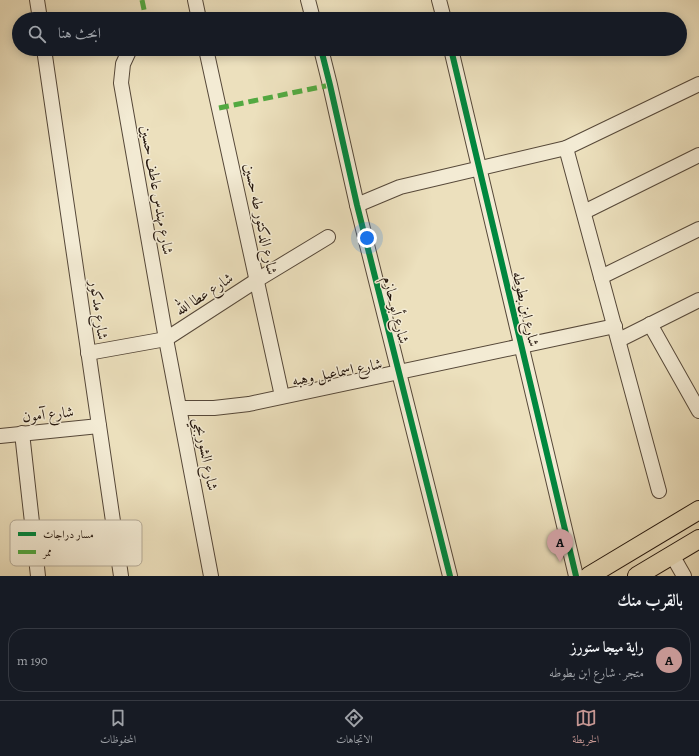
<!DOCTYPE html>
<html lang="ar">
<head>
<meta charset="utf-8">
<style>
	body { margin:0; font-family:Alegreya,Amiri,serif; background:#20242c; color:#f1f3f6; direction:rtl }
	.you { position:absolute; left:367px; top:238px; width:14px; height:14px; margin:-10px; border:3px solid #fff; border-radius:50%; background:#1a73e8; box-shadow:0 0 0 6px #1a73e833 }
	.badge { display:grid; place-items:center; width:26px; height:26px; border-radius:50%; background:#c59692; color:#111; font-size:13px; font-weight:700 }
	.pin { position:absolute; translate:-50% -33px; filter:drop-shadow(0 1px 2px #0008) }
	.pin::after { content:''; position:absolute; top:21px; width:14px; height:12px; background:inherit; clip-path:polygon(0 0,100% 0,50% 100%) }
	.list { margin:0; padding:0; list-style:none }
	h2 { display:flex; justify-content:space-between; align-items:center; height:52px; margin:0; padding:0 16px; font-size:17px }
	h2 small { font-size:13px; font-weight:400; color:#9ea1a6 }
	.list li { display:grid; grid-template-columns:26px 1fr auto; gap:12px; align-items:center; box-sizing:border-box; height:64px; margin:0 8px 8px; padding:0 8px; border:1px solid #363941; border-radius:16px }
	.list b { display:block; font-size:15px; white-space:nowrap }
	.list p { margin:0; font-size:13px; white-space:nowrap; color:#9ea1a6 }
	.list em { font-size:13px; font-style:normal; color:#9ea1a6 }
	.icon { flex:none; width:22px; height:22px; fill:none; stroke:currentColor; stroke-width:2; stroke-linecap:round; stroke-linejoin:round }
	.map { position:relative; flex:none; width:699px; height:576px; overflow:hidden; direction:ltr }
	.search { position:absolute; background:#171b24; box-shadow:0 2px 10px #0003; left:12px; right:12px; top:12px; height:44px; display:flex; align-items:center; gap:10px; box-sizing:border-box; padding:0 14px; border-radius:22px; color:#9ea1a6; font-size:15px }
	.sheet { height:124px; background:#171b24 }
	nav { display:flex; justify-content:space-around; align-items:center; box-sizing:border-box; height:56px; border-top:1px solid #363941; background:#171b24; font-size:11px; color:#9ea1a6 }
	nav a { display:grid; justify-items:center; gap:2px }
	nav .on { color:#c59692 }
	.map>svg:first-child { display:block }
</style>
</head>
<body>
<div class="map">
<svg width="699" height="576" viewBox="0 0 699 576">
	<rect width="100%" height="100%" fill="#ece0bd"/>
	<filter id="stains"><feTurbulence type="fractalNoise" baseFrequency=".005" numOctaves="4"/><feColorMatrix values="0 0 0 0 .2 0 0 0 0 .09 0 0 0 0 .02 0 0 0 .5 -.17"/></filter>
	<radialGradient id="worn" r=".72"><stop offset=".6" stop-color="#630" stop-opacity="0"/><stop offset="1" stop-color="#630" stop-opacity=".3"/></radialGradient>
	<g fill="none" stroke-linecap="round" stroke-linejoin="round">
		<defs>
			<g id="minor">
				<path d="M37,0L40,19"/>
				<path d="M195,0L199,19"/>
				<path d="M308,0L313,19"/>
				<path d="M439,0L444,19"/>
				<path d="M44,49L121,576"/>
				<path d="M130,49L123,64L121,83L166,339L211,576"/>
				<path d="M206,49L282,396"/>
				<path d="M321,49L330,85L357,205L450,576"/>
				<path d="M451,49L576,576"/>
				<path d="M566,148L659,491"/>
				<path d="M357,205L400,187L566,148L699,84"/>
				<path d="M584,212L699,155"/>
				<path d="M601,277L699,229"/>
				<path d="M650,324L699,411"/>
				<path d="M619,340L699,300"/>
				<path d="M88,353L166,339L257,280L328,237"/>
				<path d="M180,408H214L249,404L615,326"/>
				<path d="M22,433L38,576"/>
				<path d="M0,436L99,426"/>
				<path d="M672,555L684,576"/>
			</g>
			<g id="major">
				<path d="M589,576L699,510"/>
				<path d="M637,576L699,539"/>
			</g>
		</defs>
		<use href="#minor" stroke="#564839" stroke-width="16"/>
		<use href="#major" stroke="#24160d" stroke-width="20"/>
		<use href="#minor" stroke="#f3ebd4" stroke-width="14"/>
		<use href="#major" stroke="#ece0bd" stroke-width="18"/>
		<g stroke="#53a941" stroke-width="5" stroke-dasharray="10 5" stroke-linecap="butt">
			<path d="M142,0L146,19"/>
			<path d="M219,108L330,85"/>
		</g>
		<defs>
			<g id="cycleway">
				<path d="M321,49L330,85L357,205L450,576"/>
				<path d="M451,49L576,576"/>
			</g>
		</defs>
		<use href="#cycleway" stroke="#f3ebd4" stroke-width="8"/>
		<use href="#cycleway" stroke="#00873e" stroke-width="6"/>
	</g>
	<g text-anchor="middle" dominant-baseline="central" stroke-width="3" stroke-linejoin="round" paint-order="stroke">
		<g font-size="15" fill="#24160d" stroke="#f3ebd4">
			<text transform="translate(157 190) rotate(80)">شارع مهندس عاطف حسين</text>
			<text transform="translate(261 219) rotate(78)">شارع الدكتور طه حسين</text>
			<text transform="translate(204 294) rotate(-33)">شارع عطا الله</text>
			<text transform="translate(526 309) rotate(77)">شارع ابن بطوطه</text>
			<text transform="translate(99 310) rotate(82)">شارع مدكور</text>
			<text transform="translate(396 310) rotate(76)">شارع أبو حازم</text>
			<text transform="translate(337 372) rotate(-11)">شارع اسماعيل وهبه</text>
			<text transform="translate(48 414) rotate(-6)">شارع آمون</text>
			<text transform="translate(206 454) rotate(79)">شارع الشوربجي</text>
		</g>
	</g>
	<rect x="10" y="520" width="132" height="46" rx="6" fill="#f3ebd4" stroke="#b5ab98" stroke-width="1"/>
	<rect x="18" y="532" width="18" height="4" fill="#00873e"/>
	<rect x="18" y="550" width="18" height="4" fill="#53a941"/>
	<g font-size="11" fill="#24160d">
		<text x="43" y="538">مسار دراجات</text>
		<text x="43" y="556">ممر</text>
	</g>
	<rect width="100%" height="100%" filter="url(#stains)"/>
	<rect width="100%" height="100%" fill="url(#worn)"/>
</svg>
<div class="you"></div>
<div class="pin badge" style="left:560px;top:562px">A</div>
<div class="search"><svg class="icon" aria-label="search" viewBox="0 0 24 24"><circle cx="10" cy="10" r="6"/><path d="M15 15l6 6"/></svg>ابحث هنا</div>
</div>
<section class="sheet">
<h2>بالقرب منك<small></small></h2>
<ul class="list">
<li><span class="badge">A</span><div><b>راية ميجا ستورز</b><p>متجر · شارع ابن بطوطه</p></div><em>190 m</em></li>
</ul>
</section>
<nav>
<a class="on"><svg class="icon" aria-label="map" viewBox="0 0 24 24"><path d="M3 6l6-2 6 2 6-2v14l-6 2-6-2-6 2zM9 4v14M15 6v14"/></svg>الخريطة</a>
<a><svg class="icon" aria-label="directions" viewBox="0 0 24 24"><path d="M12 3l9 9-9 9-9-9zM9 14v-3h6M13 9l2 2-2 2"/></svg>الاتجاهات</a>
<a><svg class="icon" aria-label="saved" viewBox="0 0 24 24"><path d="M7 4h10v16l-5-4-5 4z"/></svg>المحفوظات</a>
</nav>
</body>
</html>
